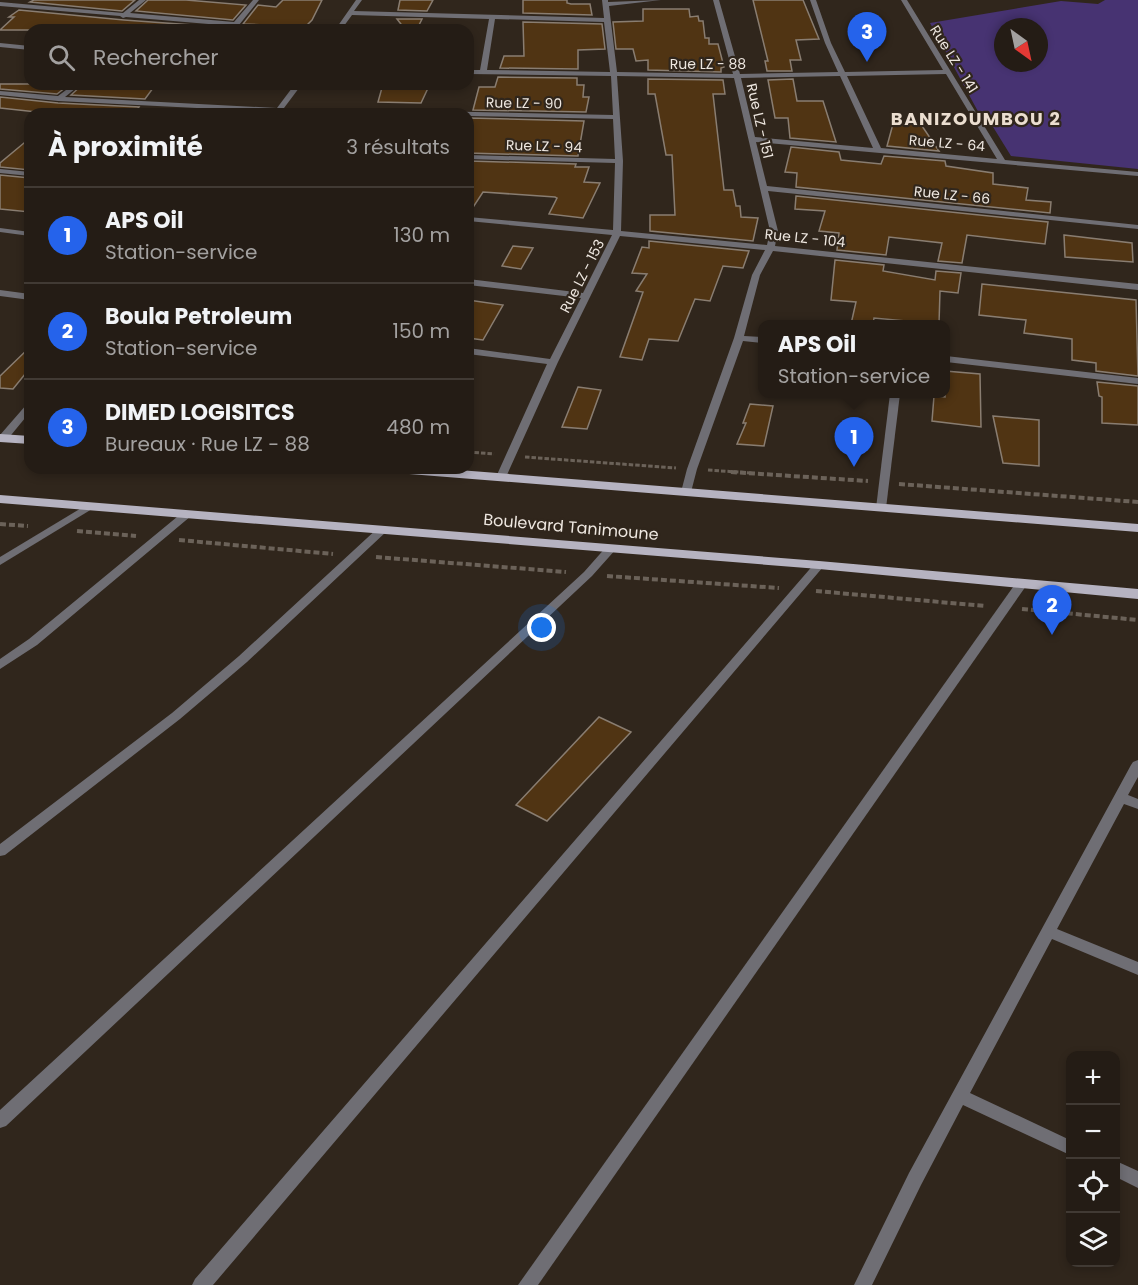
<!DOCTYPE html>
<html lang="fr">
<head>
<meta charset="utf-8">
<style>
	body { margin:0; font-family:Poppins,sans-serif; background:#2c251e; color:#f1f3f6 }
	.controls { position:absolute; right:18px; bottom:18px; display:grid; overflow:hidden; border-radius:12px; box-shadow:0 3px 9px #0003 }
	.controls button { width:54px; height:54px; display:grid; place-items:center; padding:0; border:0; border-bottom:2px solid #413a34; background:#241c15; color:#f1f3f6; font:30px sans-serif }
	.compass { position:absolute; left:994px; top:18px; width:54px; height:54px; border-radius:50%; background:#241c15; box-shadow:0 3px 9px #0003; rotate:147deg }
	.you { position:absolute; left:542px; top:628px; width:21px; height:21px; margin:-15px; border:4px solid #fff; border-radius:50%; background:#1a73e8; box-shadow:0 0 0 9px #1a73e833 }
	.badge { display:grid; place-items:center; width:39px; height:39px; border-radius:50%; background:#2563eb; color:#fff; font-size:20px; font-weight:700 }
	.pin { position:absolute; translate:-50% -50px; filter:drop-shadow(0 2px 3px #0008) }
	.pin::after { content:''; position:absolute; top:32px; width:21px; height:18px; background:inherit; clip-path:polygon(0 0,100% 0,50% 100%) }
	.popup { position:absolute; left:758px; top:320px; width:192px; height:78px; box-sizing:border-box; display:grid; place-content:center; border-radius:12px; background:#241c15; filter:drop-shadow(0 2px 4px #0005); font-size:20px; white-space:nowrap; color:#a3a1a0 }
	.popup b { font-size:22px; color:#f1f3f6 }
	.popup::after { content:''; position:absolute; left:50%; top:100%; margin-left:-12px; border:12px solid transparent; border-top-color:#241c15 }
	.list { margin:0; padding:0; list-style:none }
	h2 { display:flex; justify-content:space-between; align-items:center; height:78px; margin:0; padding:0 24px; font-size:26px }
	h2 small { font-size:20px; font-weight:400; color:#a3a1a0 }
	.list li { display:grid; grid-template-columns:39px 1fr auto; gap:18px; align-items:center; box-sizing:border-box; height:96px; padding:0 24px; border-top:2px solid #413a34 }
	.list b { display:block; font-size:22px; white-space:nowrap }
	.list p { margin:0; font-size:20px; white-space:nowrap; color:#a3a1a0 }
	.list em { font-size:20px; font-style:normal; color:#a3a1a0 }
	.icon { flex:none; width:33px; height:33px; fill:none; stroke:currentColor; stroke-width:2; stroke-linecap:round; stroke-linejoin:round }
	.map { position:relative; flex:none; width:1138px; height:1285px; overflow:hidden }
	.search { position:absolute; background:#241c15; box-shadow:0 3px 9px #0003; left:24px; top:24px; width:450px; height:66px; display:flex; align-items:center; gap:15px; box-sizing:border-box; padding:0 21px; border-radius:18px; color:#a3a1a0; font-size:22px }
	.panel { position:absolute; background:#241c15; box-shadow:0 3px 9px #0003; left:24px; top:108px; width:450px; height:366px; border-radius:18px }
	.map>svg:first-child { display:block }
</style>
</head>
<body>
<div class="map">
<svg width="1138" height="1285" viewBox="0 0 1138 1285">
	<rect width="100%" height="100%" fill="#30261c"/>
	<path fill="#473372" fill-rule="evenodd" d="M1105,0H1138V169L1011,156L990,122L981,117L930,23L1061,1L1098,4ZM1003,27H1039V63H1003Z"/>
	<g fill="#503413" stroke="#897d71" stroke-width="1.5">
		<path d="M34,0H135L122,11L30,2Z"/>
		<path d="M148,0H186L246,5L233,20L136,11Z"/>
		<path d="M283,0H322L312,20L302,30H262L264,25L243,24L258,5L276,7Z"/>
		<path d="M400,0H433L427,11L398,10Z"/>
		<path d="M523,0H567V3L571,4H590L592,15L523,13Z"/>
		<path d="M753,0H803L819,39L796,40L801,60H790L792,71H767L765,61H768Z"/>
		<path d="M643,9H689L690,17L698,16L699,21H703L705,38H709V44H718L724,67L721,68V72L648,70V60L636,61L633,49H616L613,22L643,21Z"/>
		<path d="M19,10L124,20L206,26L202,30H0L14,17H9Z"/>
		<path d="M397,19H422L417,29L404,28Z"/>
		<path d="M523,22L602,24L605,49L578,50V69L500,68L504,56H524Z"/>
		<path d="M498,77L577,78V85H584L583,97H589L586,112L473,110L479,87H495Z"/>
		<path d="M648,79L723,80L725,94H713L724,190H733L736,206H740L741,217L758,218L753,241L650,231V215H675L672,155H666L655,94H648Z"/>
		<path d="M793,79L797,101H823L836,142L790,138L788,118H775L768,80Z"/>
		<path d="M0,84H70L57,94L0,89Z"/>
		<path d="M83,84H156L145,99L71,95Z"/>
		<path d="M383,84L429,86L421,103L378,102Z"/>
		<path d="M0,97L58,103L139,107L134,114L46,113L0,108Z"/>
		<path d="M470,118L584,121L578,156L468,153Z"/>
		<path d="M920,123L939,151L887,146L893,124Z"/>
		<path d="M30,138V170L0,167V163Z"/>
		<path d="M791,147L839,152L841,160L881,164L884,156L945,161L946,166L993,173V184L1028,188L1026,200L1051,202L1050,213L796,187L797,173L785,172Z"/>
		<path d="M468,161L576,164L575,167H589L584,182L600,183L583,218L549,214L557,198L555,197L483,192L468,215Z"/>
		<path d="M0,175L30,178V212L0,209Z"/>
		<path d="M796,196L1048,222L1045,244L967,235L962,263L938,261L942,243L889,237L886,255L837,250L839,233L819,231L825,211L795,209Z"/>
		<path d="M1064,235L1132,243L1133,262L1065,257Z"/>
		<path d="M649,241L749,251L743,268L723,266L710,301L695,299L678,341L649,339L642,360L620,357L643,292L636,291L647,274L632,273L642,247L649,248Z"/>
		<path d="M513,246L533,248L521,269L502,266Z"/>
		<path d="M835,260L884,265L883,271L935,280L936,271L961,273L958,293L940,291L939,324L874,318L873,324H851L856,302L831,300Z"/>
		<path d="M982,284L1136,300L1138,376L1096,371V363L1072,360V339L1024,333L1026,320L979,315Z"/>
		<path d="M468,300L503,305L483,340L468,338Z"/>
		<path d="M30,347V368L13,389L0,388V376Z"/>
		<path d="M945,371L980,374L981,427L932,421L934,396L945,397Z"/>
		<path d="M1097,382L1138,386V425L1102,423V397L1099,396Z"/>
		<path d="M578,387L601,390L587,429L562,427Z"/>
		<path d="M750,404L773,406L764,446L737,444L746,423H743Z"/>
		<path d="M993,416L1039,420V466L1003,463Z"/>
		<path d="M599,717L631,732L547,821L516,805Z"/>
	</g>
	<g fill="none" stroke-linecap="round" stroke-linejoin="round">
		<g stroke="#6b6259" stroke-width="3" stroke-dasharray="4.5 2" stroke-linecap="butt">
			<path d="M468,452L494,454"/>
			<path d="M525,457L676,468"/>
			<path d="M708,470L752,473"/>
		</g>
		<g stroke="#6b6259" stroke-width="4" stroke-dasharray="6 3" stroke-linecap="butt">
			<path d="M731,472L868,481"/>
			<path d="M899,484L1138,502"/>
			<path d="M0,524L28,526"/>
			<path d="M77,531L136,536"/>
			<path d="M179,540L333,554"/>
			<path d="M376,557L566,572"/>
			<path d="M607,576L779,588"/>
			<path d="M816,591L985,606"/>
			<path d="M1022,609L1138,620"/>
		</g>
		<g fill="#6f6e74" fill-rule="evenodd">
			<path d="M139,0H146L130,13L234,22L253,0H259L235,30L229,29L232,26L126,17L123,18L120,16L0,6V2L123,13Z"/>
			<path d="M356,0H362L354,11L604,18L602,0H608V2L661,0L609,6L617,72L733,74L713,0H719L740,74L838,72L825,43L810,0H816L831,43L845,72L943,70L901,0H907L1005,160L1138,172V176L756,142L767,186L1138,225V229L768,191L778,231L775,246L1138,284V290L773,251L760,275L744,336L762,337V343L743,341L697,469L691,492L686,495L681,492L687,469L734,338L752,275L765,250L620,236L558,362L506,477L505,479H497L496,477L547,364L468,354V348L550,359L581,298L468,285V279L583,293L612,235L468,221V217L613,230L615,163L468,159V155L615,159L613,119L468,116V114L281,112L272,114L274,112L58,101L0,95V91L58,96L74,84H81L65,97L277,108L295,84H302L284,108L613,115L611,76L468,74V70H480L489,19L352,15L341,30H335ZM495,19L604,22L610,72L487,70ZM946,74L997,159L881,148L847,76ZM617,76L734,78L770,231L767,245L621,231L623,161ZM840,76L873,148L755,137L741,78Z"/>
			<path d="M0,43L30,46V50L0,47Z"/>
			<path d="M0,169L30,172V176L0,173Z"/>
			<path d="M0,228L30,232V236L0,232Z"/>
			<path d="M0,290L30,294V300L0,296Z"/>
			<path d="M946,356L1138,378V384L946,362Z"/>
			<path d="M890,394H900L886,508L881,511L876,508Z"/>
			<path d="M30,403V412L7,440H0V435L27,404Z"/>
			<path d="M88,504L92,505L93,507L92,509L0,565V557Z"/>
			<path d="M187,511L191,512L192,514L191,516L37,645L0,669V659L29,639L183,512Z"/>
			<path d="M383,526L388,529L387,531L247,662L180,719L5,855L0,856V844L172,713L239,656L379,527Z"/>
			<path d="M611,545L617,548L592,576L6,1126L0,1128V1110L584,572L607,546Z"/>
			<path d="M819,562L825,565L823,567L213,1285H192L195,1279L815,563Z"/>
			<path d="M1022,579L1028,583L1026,586L538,1285H518L1018,580Z"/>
			<path d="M1138,760V777L1128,795L1138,799V809L1124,804L1057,929L1138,962V975L1052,939L970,1093L1070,1140V1155L963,1105L921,1185L872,1285H854L909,1173L1131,765L1133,762Z"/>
			<path d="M1116,1161L1138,1171V1188L1116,1177Z"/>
		</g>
		<g fill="#b6b3c1" fill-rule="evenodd">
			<path d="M0,434L30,436V444L0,442Z"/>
			<path d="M378,468H433L1138,524V532L384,472Z"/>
			<path d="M0,495L819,561L1138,589V599L819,569L0,503Z"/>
		</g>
	</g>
	<g text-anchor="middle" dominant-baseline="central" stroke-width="4.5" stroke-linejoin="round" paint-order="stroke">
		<g font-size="14" fill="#eee7e0" stroke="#30261c">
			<text transform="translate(954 59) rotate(58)">Rue LZ - 141</text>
			<text x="708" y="64">Rue LZ - 88</text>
			<text transform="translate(524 103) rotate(1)">Rue LZ - 90</text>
			<text transform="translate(760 121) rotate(77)">Rue LZ - 151</text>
			<text transform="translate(947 143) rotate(5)">Rue LZ - 64</text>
			<text transform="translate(544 146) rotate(2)">Rue LZ - 94</text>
			<text transform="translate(952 195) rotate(6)">Rue LZ - 66</text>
			<text transform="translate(805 238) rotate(6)">Rue LZ - 104</text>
			<text transform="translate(582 276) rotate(-63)">Rue LZ - 153</text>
		</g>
		<g font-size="16" fill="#eee7e0" stroke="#30261c">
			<text transform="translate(571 527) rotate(5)">Boulevard Tanimoune</text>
		</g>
		<g font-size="18" font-weight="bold" letter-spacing="1.5" fill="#ebded0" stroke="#30261c">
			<text x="976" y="118">BANIZOUMBOU 2</text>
		</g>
	</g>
</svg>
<div class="controls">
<button>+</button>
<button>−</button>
<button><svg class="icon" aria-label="locate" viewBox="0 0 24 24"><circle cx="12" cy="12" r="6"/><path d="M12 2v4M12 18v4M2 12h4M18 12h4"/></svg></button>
<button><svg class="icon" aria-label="layers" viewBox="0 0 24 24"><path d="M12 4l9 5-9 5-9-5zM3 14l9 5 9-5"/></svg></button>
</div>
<svg class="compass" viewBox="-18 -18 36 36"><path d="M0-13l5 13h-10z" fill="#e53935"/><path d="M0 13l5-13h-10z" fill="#a3a1a0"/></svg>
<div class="you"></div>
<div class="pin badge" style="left:854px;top:467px">1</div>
<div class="popup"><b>APS Oil</b>Station-service</div>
<div class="pin badge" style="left:1052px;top:635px">2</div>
<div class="pin badge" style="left:867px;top:62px">3</div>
<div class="search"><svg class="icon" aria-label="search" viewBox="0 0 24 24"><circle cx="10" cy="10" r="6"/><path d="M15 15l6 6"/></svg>Rechercher</div>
<section class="panel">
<h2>À proximité<small>3 résultats</small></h2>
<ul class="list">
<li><span class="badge">1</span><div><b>APS Oil</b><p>Station-service</p></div><em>130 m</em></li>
<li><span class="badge">2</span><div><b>Boula Petroleum</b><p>Station-service</p></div><em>150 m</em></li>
<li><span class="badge">3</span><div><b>DIMED LOGISITCS</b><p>Bureaux · Rue LZ - 88</p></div><em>480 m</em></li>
</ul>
</section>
</div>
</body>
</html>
